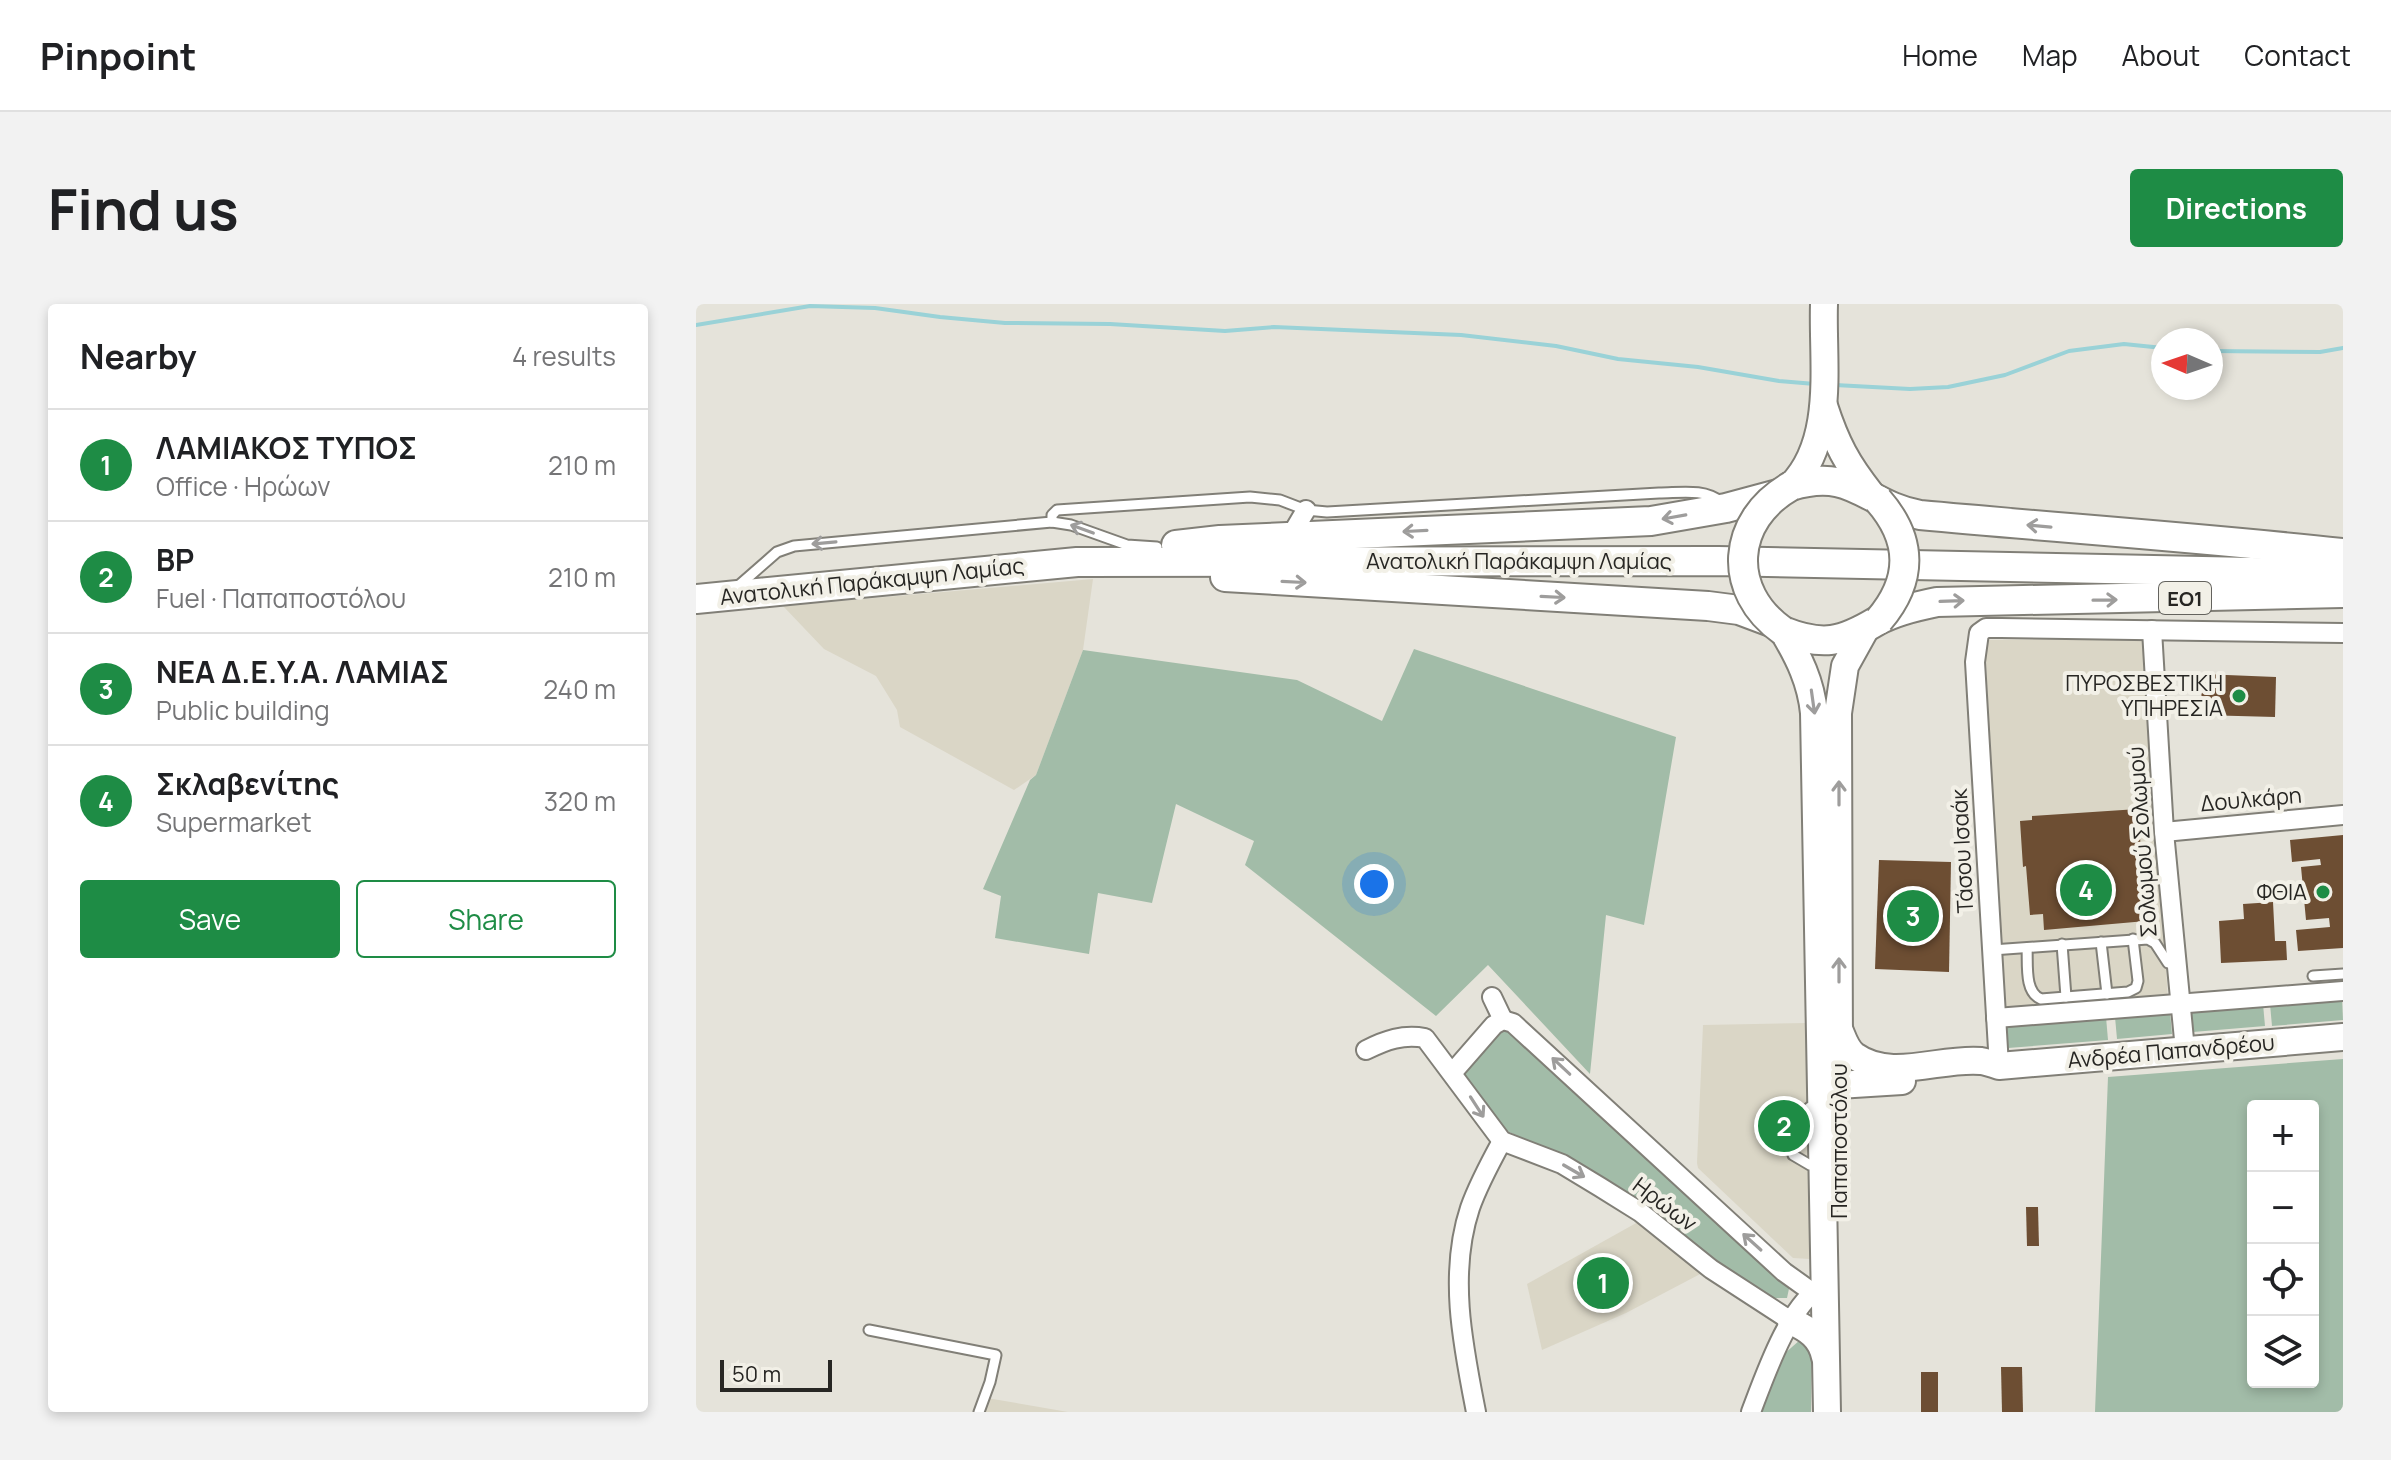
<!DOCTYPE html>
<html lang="en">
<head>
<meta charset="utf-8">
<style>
	body { margin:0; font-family:Manrope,sans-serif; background:#f2f2f2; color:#202124 }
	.controls { position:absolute; right:24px; bottom:24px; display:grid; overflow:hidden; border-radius:8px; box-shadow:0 4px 12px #0003 }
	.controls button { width:72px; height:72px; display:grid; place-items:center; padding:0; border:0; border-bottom:2px solid #e0e0e0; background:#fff; color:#202124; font:40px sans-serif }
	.compass { position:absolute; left:1455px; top:24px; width:72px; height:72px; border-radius:50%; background:#fff; box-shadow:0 4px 12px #0003; rotate:272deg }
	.scale { position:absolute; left:24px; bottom:20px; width:112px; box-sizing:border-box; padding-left:8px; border:4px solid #272623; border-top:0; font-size:22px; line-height:28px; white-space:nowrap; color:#272623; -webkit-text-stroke:6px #f2f0e7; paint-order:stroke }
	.you { position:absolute; left:678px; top:580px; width:28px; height:28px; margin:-20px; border:6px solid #fff; border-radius:50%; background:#1a73e8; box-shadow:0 0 0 12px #1a73e833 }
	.badge { display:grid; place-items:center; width:52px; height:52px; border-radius:50%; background:#1e8c45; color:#fff; font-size:26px; font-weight:700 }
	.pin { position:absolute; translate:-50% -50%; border:4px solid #fff; box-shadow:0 2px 8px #0006 }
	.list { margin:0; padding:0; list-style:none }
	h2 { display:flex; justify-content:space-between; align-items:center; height:104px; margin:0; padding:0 32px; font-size:34px }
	h2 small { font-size:26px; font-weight:400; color:#757577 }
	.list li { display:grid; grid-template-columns:52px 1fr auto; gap:24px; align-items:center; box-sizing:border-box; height:112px; padding:0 32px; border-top:2px solid #e0e0e0 }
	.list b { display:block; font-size:30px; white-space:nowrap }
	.list p { margin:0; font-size:26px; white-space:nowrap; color:#757577 }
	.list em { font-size:26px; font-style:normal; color:#757577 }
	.actions { display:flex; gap:16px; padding:24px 32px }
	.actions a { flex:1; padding:18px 0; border:2px solid #1e8c45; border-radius:8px; text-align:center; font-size:28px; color:#1e8c45 }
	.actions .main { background:#1e8c45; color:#fff }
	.icon { flex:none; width:44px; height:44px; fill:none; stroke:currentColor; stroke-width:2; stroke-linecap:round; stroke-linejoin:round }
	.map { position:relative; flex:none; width:1647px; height:1108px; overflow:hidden; border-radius:8px }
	header { display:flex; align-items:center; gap:48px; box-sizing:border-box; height:112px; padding:0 40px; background:#fff; border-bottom:2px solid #e0e0e0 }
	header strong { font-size:38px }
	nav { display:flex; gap:44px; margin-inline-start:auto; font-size:28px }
	.intro { display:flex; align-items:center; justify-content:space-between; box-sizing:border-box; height:192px; padding:0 48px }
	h1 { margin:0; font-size:56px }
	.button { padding:20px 36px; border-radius:8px; background:#1e8c45; color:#fff; font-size:28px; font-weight:700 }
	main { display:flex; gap:48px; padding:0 48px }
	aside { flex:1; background:#fff; border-radius:8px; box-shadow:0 4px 12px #0003 }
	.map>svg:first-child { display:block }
</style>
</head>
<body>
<header>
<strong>Pinpoint</strong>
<nav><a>Home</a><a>Map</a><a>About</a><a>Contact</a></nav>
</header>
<div class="intro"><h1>Find us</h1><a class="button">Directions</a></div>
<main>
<aside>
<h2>Nearby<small>4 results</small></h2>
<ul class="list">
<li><span class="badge">1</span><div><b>ΛΑΜΙΑΚΟΣ ΤΥΠΟΣ</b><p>Office · Ηρώων</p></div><em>210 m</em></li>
<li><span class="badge">2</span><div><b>BP</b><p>Fuel · Παπαποστόλου</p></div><em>210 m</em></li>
<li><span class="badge">3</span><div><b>ΝΕΑ Δ.Ε.Υ.Α. ΛΑΜΙΑΣ</b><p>Public building</p></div><em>240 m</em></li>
<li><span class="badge">4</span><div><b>Σκλαβενίτης</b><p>Supermarket</p></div><em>320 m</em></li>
</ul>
<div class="actions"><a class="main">Save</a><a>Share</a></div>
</aside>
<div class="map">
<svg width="1647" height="1108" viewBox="0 0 1647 1108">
	<rect width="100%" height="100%" fill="#e5e3da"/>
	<g fill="#dad6c6">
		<path d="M397,275L387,346L340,471L318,486L204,423L201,406L180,372L128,345L87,302Z"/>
		<path d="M1449,334L1472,696L1307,709L1289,336Z"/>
		<path d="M1110,719L1114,955L1097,954L1002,864L1001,859L1007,721Z"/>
		<path d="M942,918L1008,968L930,1009L846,1046L831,980Z"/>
		<path d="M291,1094L372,1108H288Z"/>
	</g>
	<g fill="#a2bca8" fill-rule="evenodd">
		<path d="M718,345L980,433L948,621L910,611L894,770L792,661L740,712L549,561L558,537L480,500L456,599L402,589L393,650L299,634L305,592L287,585L334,476L340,471L387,346L601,376L686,417Z"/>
		<path d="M1646,694L1647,716L1576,722L1574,700Z"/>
		<path d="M1567,700L1569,722L1497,728L1495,706Z"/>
		<path d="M1474,708L1476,730L1421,735L1419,713Z"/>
		<path d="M1410,713L1412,736L1312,744L1311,722Z"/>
		<path d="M811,725L850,759L918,824L1094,980L1091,994H1076L1007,947L907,873L809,826L764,768L790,737Z"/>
		<path d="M1647,755V1108H1399L1412,773ZM1557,802H1617V1078H1557Z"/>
		<path d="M1104,1036L1116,1043L1115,1108H1061L1088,1050Z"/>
	</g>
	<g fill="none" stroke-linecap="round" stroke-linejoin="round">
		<g stroke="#9ad2d7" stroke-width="4">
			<path d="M0,21L114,2L179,4L244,13L309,19L414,20L529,27L578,23L765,31L860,42L922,55L1002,63L1083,77L1119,80"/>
			<path d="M1515,47L1624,48L1647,44"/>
			<path d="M1139,81L1214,85L1252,83L1309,71L1373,47L1428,40L1467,44"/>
		</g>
	</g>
	<g fill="#6d4e33">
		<path d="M1506,370L1580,373L1579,413L1505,411Z"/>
		<path d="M1442,505L1450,617L1348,626L1347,610L1334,611L1330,562L1327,563L1324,517L1336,516V512Z"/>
		<path d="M1647,531V644L1602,647L1600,626L1634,623L1633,614L1610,616L1605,563L1625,561L1624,555L1596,558L1594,536Z"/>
		<path d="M1183,556L1255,558L1253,668L1179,665Z"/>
		<path d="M1577,598L1579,637H1590L1591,656L1525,659L1523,617L1548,615L1547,600Z"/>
		<path d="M1109,812L1110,830L1076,831L1075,813Z"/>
		<path d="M1330,903H1342L1343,942H1331Z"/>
		<path d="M1305,1063H1326L1327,1108H1306Z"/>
		<rect x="1225" y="1068" width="17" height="40"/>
	</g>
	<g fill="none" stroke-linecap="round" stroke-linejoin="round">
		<defs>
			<g id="lane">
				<path d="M356,218V211L361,206L554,193L584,196L610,206L631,208L963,189C984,189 1008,184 1025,198"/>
				<path d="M40,284L81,248L98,242L356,218L375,221L431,241L461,243"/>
				<path d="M1405,638L1411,690"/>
				<path d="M1366,640L1370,693"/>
				<path d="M1331,644C1332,660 1328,688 1345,695L1432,688L1440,684L1442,677L1437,635"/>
				<path d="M1296,646L1452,635L1459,639L1472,659L1480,661"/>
				<path d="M1617,672L1647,670"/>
				<path d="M1114,861L1097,851L1096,818L1114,803"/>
				<path d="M173,1026L300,1051L294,1078L283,1108"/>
			</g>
			<g id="street">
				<path d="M594,233L610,206"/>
				<path d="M1456,326L1468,528L1489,746"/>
				<path d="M1468,528L1647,511"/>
				<path d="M796,693L807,716"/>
				<path d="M1300,714L1647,687"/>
				<path d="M670,746C690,736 707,730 729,734L806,837L866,860L904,883L944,908L1015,965L1095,1017"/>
				<path d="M1303,762L1279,358L1283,329L1290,324H1305L1647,329"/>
				<path d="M757,768L798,721L807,716L817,719L1088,968L1116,988"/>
				<path d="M780,1108C767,1042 752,970 774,904C782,881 794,859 806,837"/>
				<path d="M1055,1108C1068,1074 1094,998 1126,983"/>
			</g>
			<g id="secondary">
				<path d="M1128,102C1140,139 1151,160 1175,190"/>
				<path d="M1095,182C1140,136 1126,59 1128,0"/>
				<path d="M1087,327C1103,354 1115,378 1118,409L1131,1108"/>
				<path d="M1143,725C1147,734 1150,746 1159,752C1195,778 1245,753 1285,757C1291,758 1297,760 1303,762L1647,733"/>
				<path d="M1143,752L1142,409L1149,362L1169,326"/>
				<path d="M1126,774L1142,781L1206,777"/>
				<path d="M1095,1017C1112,1025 1125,1033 1129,1053"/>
			</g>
			<g id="primary">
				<path d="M1095,182C1158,163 1169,201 1224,211C1365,224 1506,234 1647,249"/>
				<path d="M480,241L524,236L955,217L1030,204L1082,190"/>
				<path d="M529,273L1012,302L1043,306L1075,318"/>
				<path d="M0,295L381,258L1022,257L1647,270"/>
				<path d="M1087,327C1127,343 1146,338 1181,317C1199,307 1221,302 1241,298L1647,289"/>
			</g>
		</defs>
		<use href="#lane" stroke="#817f77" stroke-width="13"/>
		<use href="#street" stroke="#817f77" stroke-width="22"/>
		<use href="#secondary" stroke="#817f77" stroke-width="30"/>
		<use href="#primary" stroke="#817f77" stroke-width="32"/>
		<use href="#lane" stroke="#fff" stroke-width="9"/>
		<use href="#street" stroke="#fff" stroke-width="18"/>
		<use href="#secondary" stroke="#fff" stroke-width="26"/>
		<use href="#primary" stroke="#fff" stroke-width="28"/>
		<defs>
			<g id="primary-bridge">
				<path d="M1182,196C1217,236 1217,276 1183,316"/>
				<path d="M1087,327C1030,287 1035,216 1095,182"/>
			</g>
		</defs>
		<use href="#primary-bridge" stroke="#817f77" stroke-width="32" stroke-linecap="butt"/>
		<use href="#primary-bridge" stroke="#fff" stroke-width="28"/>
	</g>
	<defs><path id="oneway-shaft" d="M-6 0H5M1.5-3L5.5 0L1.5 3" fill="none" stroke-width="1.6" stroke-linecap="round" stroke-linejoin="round" transform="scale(2)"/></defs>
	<g stroke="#9e9d9c">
		<use href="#oneway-shaft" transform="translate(978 213) rotate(170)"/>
		<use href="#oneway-shaft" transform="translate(1343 222) rotate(-175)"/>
		<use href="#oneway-shaft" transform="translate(386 225) rotate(-160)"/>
		<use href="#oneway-shaft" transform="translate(719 227) rotate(177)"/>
		<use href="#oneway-shaft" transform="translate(128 239) rotate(175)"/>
		<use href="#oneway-shaft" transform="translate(598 278) rotate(3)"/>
		<use href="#oneway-shaft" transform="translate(857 293) rotate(3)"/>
		<use href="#oneway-shaft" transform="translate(1409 296) rotate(-1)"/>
		<use href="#oneway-shaft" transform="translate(1256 297) rotate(-2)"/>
		<use href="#oneway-shaft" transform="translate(1117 398) rotate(82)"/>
		<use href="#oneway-shaft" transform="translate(1143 489) rotate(-90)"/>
		<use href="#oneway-shaft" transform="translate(1143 666) rotate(-90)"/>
		<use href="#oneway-shaft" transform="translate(865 762) rotate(-137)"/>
		<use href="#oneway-shaft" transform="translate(781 803) rotate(57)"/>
		<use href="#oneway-shaft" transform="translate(878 867) rotate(30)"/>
		<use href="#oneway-shaft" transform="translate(1056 938) rotate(-138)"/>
	</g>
	<g fill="#1e8c45" stroke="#f2f0e7" stroke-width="3">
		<circle cx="1543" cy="392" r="8"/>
		<circle cx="1627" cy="588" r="8"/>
	</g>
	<g text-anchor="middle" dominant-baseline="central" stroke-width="8" stroke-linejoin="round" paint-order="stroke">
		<rect fill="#f2f0e7" stroke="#64635e" stroke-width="2" x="1463" y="278" width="52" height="32" rx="6"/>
		<g font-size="20" font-weight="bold" fill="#272623">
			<text x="1489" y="294">ΕΟ1</text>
		</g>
		<g font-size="22" fill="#272623" stroke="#f2f0e7">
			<text x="823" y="257">Ανατολική Παράκαμψη Λαμίας</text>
			<text transform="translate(176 277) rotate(-6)">Ανατολική Παράκαμψη Λαμίας</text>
			<text transform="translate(1555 495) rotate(-5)">Δουλκάρη</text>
			<text transform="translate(1446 538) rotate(-94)">Σολωμού Σολωμού</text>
			<text transform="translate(1266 547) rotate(-93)">Τάσου Ισαάκ</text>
			<text transform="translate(1475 747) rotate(-5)">Ανδρέα Παπανδρέου</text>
			<text transform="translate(1143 837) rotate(-90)">Παπαποστόλου</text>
			<text transform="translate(969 900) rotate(37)">Ηρώων</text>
		</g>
		<g font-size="22" fill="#272623" stroke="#f2f0e7" text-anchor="end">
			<text x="1527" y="379">ΠΥΡΟΣΒΕΣΤΙΚΗ<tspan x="1527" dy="25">ΥΠΗΡΕΣΙΑ</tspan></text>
			<text x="1611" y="588">ΦΘΙΑ</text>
		</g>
	</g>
</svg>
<div class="controls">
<button>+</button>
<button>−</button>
<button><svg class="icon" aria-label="locate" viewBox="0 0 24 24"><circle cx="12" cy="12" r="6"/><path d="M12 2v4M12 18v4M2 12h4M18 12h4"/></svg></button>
<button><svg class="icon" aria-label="layers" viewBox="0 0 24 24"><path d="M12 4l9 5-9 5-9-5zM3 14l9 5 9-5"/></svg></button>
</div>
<svg class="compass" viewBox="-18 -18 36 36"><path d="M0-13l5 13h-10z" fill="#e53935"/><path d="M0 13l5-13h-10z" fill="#757577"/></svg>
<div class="scale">50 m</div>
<div class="you"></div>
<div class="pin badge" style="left:907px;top:979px">1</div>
<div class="pin badge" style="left:1088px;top:822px">2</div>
<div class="pin badge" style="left:1217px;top:612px">3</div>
<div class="pin badge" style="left:1390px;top:586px">4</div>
</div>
</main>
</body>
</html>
